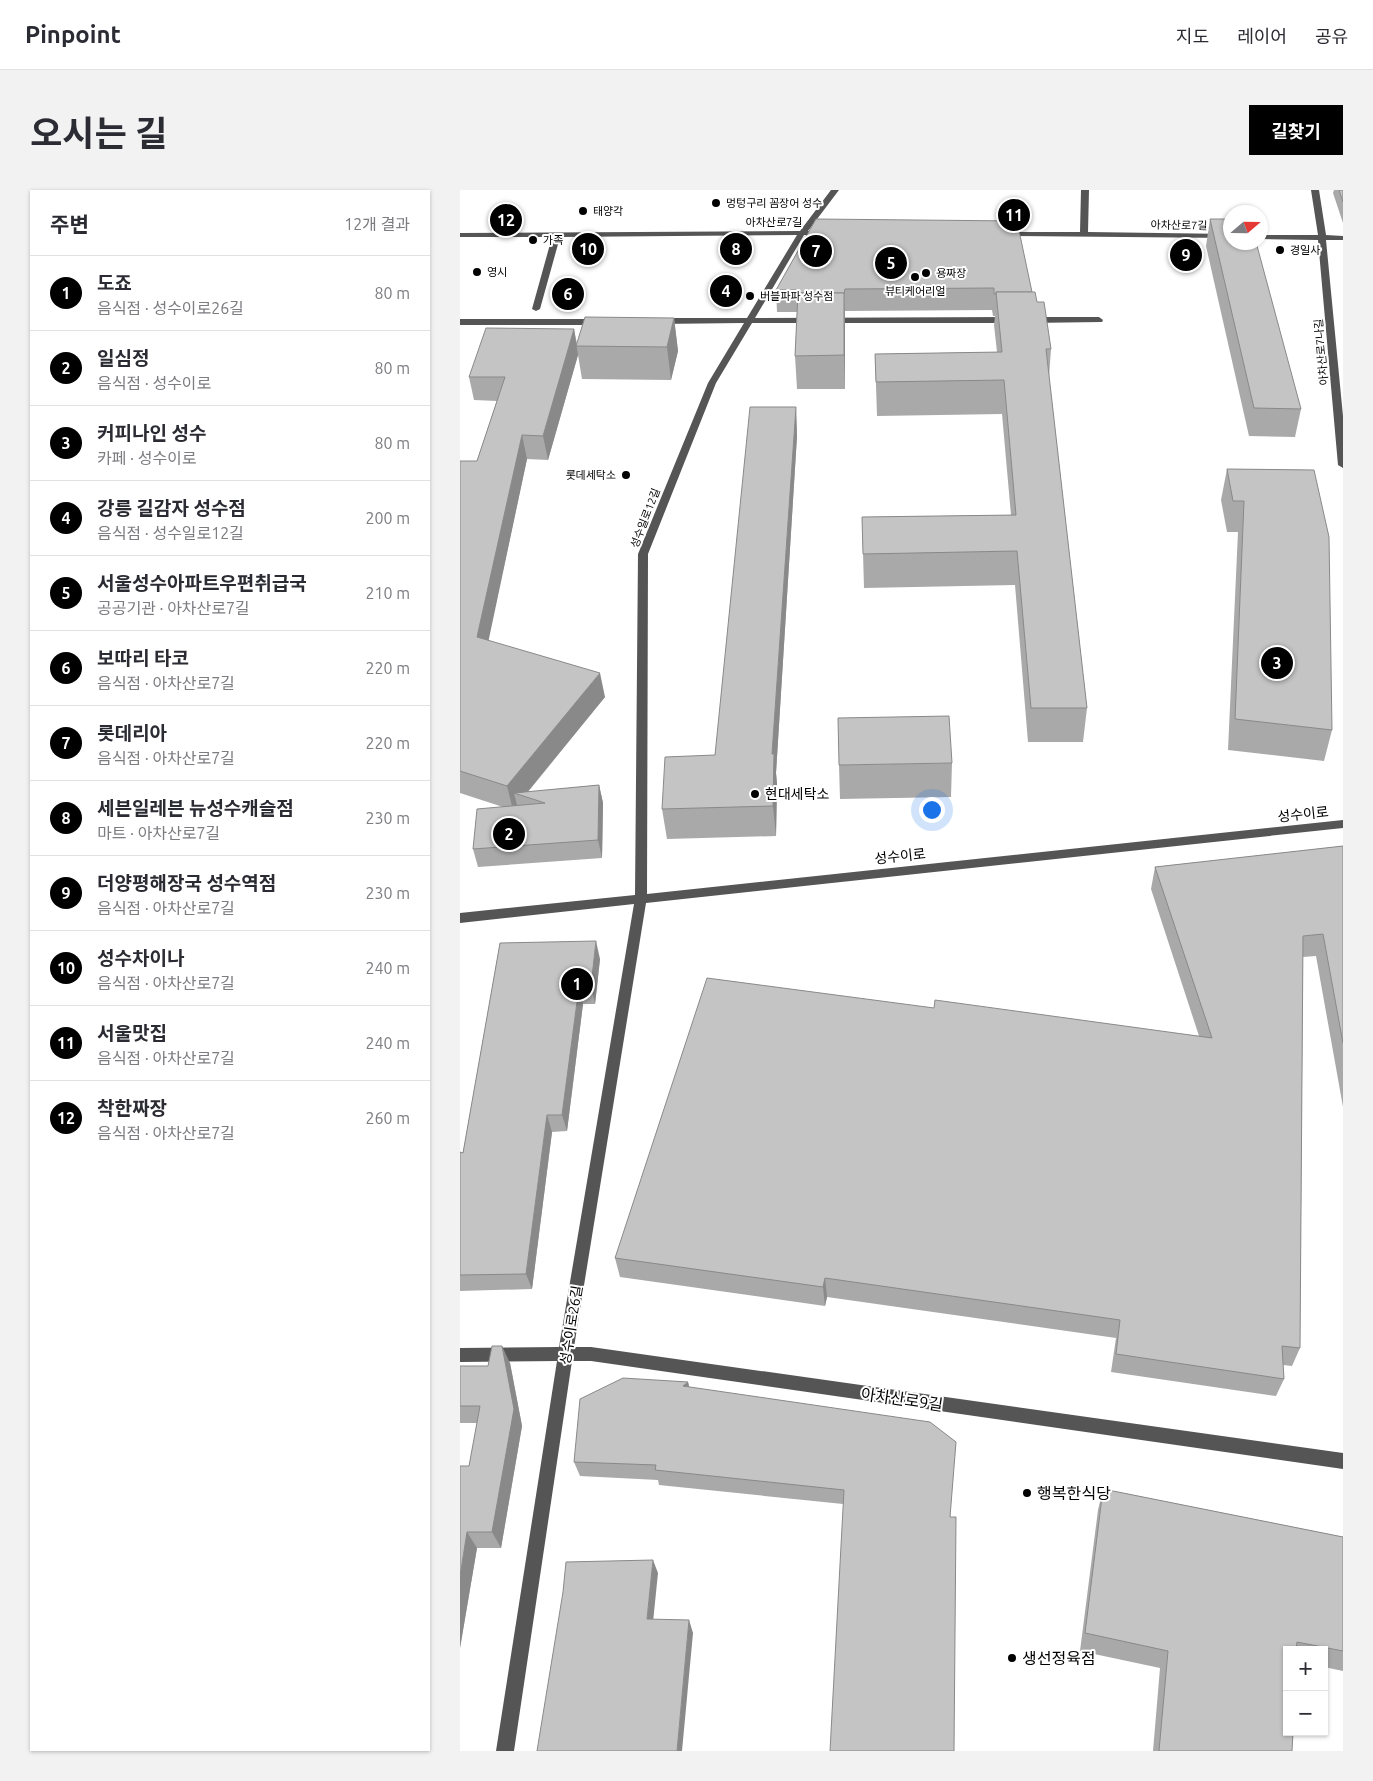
<!DOCTYPE html>
<html lang="ko">
<head>
<meta charset="utf-8">
<style>
	body { margin:0; font-family:Ubuntu,"Noto Sans KR",sans-serif; background:#f2f2f3; color:#2b2b33 }
	.controls { position:absolute; right:15px; bottom:15px; display:grid; overflow:hidden; border-radius:0px; box-shadow:0 1px 4px #0004 }
	.controls button { width:45px; height:45px; display:grid; place-items:center; padding:0; border:0; border-bottom:1px solid #e1e1e2; background:#fff; color:#2b2b33; font:25px sans-serif }
	.compass { position:absolute; left:763px; top:15px; width:45px; height:45px; border-radius:50%; background:#fff; box-shadow:0 1px 4px #0004; rotate:70deg }
	.you { position:absolute; left:471px; top:619px; width:18px; height:18px; margin:-12px; border:4px solid #fff; border-radius:50%; background:#1a73e8; box-shadow:0 0 0 8px #1a73e833 }
	.badge { display:grid; place-items:center; width:32px; height:32px; border-radius:50%; background:#000; color:#fff; font-size:16px; font-weight:700 }
	.pin { position:absolute; translate:-50% -50%; border:2px solid #fff; box-shadow:0 1px 5px #0006 }
	.list { margin:0; padding:0; list-style:none }
	h2 { display:flex; justify-content:space-between; align-items:center; height:65px; margin:0; padding:0 20px; font-size:21px }
	h2 small { font-size:16px; font-weight:400; color:#7c7c81 }
	.list li { display:grid; grid-template-columns:32px 1fr auto; gap:15px; align-items:center; box-sizing:border-box; height:75px; padding:0 20px; border-top:1px solid #e1e1e2 }
	.list b { display:block; font-size:19px; white-space:nowrap }
	.list p { margin:0; font-size:16px; white-space:nowrap; color:#7c7c81 }
	.list em { font-size:16px; font-style:normal; color:#7c7c81 }
	.map { position:relative; flex:none; width:883px; height:1561px; overflow:hidden; border-radius:0px }
	header { display:flex; align-items:center; gap:30px; box-sizing:border-box; height:70px; padding:0 25px; background:#fff; border-bottom:1px solid #e1e1e2 }
	header strong { font-size:24px }
	nav { display:flex; gap:28px; margin-inline-start:auto; font-size:18px }
	.intro { display:flex; align-items:center; justify-content:space-between; box-sizing:border-box; height:120px; padding:0 30px }
	h1 { margin:0; font-size:35px }
	.button { padding:12px 22px; border-radius:0px; background:#000; color:#fff; font-size:18px; font-weight:700 }
	main { display:flex; gap:30px; padding:0 30px }
	aside { flex:1; background:#fff; border-radius:0px; box-shadow:0 1px 4px #0004 }
	.map>svg:first-child { display:block }
</style>
</head>
<body>
<header>
<strong>Pinpoint</strong>
<nav><a>지도</a><a>레이어</a><a>공유</a></nav>
</header>
<div class="intro"><h1>오시는 길</h1><a class="button">길찾기</a></div>
<main>
<aside>
<h2>주변<small>12개 결과</small></h2>
<ul class="list">
<li><span class="badge">1</span><div><b>도죠</b><p>음식점 · 성수이로26길</p></div><em>80 m</em></li>
<li><span class="badge">2</span><div><b>일심정</b><p>음식점 · 성수이로</p></div><em>80 m</em></li>
<li><span class="badge">3</span><div><b>커피나인 성수</b><p>카페 · 성수이로</p></div><em>80 m</em></li>
<li><span class="badge">4</span><div><b>강릉 길감자 성수점</b><p>음식점 · 성수일로12길</p></div><em>200 m</em></li>
<li><span class="badge">5</span><div><b>서울성수아파트우편취급국</b><p>공공기관 · 아차산로7길</p></div><em>210 m</em></li>
<li><span class="badge">6</span><div><b>보따리 타코</b><p>음식점 · 아차산로7길</p></div><em>220 m</em></li>
<li><span class="badge">7</span><div><b>롯데리아</b><p>음식점 · 아차산로7길</p></div><em>220 m</em></li>
<li><span class="badge">8</span><div><b>세븐일레븐 뉴성수캐슬점</b><p>마트 · 아차산로7길</p></div><em>230 m</em></li>
<li><span class="badge">9</span><div><b>더양평해장국 성수역점</b><p>음식점 · 아차산로7길</p></div><em>230 m</em></li>
<li><span class="badge">10</span><div><b>성수차이나</b><p>음식점 · 아차산로7길</p></div><em>240 m</em></li>
<li><span class="badge">11</span><div><b>서울맛집</b><p>음식점 · 아차산로7길</p></div><em>240 m</em></li>
<li><span class="badge">12</span><div><b>착한짜장</b><p>음식점 · 아차산로7길</p></div><em>260 m</em></li>
</ul>
</aside>
<div class="map">
<svg width="883" height="1561" viewBox="0 0 883 1561">
	<rect width="100%" height="100%" fill="#fff"/>
	<g fill="none" stroke-linecap="round" stroke-linejoin="round">
		<g fill="#555" fill-rule="evenodd">
			<path d="M371,0H379L348,41H351V45H344L295,128L549,127L553,130L549,133H292L256,193L188,364L187,704L883,630V638L186,713L114,1157H131L883,1263V1279L131,1171H112L54,1561H36L97,1171L0,1172V1158L99,1157L174,714L0,733V723L175,705L178,364L248,193L284,133L197,134L193,131L197,128H287L337,45L100,47L80,119L76,121L72,119L92,47H0V43L340,41Z"/>
			<path d="M621,0H629L628,42L771,44V48L543,46L539,44L543,42H620Z"/>
			<path d="M851,0H859L866,45L883,46V50H866L883,226V278L878,275L858,50L801,49V45H858Z"/>
			<path d="M639,127L643,130L642,132L569,133L565,130L569,127Z"/>
			<path d="M0,129H139L143,132L139,135H0Z"/>
		</g>
	</g>
	<g fill="#a9a9a9">
		<path d="M874,0H883V33L873,3Z"/>
		<path d="M356,29L572,102L577,112L591,159L589,187L627,518L623,552H568L555,395L404,398L402,327L551,325L542,224L417,226L415,164L537,162L534,135L535,126H533L532,120L385,121V199H337L335,166L337,122H317L316,100Z"/>
		<path d="M750,29L841,219L835,247L789,246L746,56Z"/>
		<path d="M214,128L218,161L211,190L122,189L118,165L88,270L67,269L28,450L145,507L68,602L139,595L143,613L142,668L18,677L13,659L43,617L0,603V271H17L37,211L14,210L9,187L114,139L117,154Z"/>
		<path d="M336,217L337,246L316,583L317,594L316,646L207,649L202,619L255,565Z"/>
		<path d="M767,279L854,280L872,540L864,571L768,560L778,342H767L761,310Z"/>
		<path d="M492,573L491,607L380,609L379,575Z"/>
		<path d="M883,656V917L856,766L843,767L840,1158L832,1176L823,1175L824,1189L816,1206L651,1182L656,1148L367,1107L365,1116L160,1087L155,1068L474,818L739,846L691,699L695,677Z"/>
		<path d="M40,753L140,769L135,814H123L107,941L92,942L72,1099L0,1101V962L3,963Z"/>
		<path d="M50,1173L62,1236L41,1358H17L0,1458L9,1276L17,1233H0V1176H28Z"/>
		<path d="M228,1192L229,1197L490,1327L383,1314L199,1295L198,1290L120,1286L114,1272Z"/>
		<path d="M643,1299L883,1347V1481L864,1477V1460H827L832,1561H693L700,1478L620,1461L638,1320Z"/>
	</g>
	<g fill="#898989">
		<path d="M384,103L385,136V199L384,165Z"/>
		<path d="M214,128L218,161L211,190L207,157Z"/>
		<path d="M114,139L118,165L88,270L83,246Z"/>
		<path d="M336,217L337,246L316,583L317,594L316,646L313,616L312,564Z"/>
		<path d="M62,245L67,269L24,472L17,447Z"/>
		<path d="M140,483L145,507L64,606L54,603L57,615L53,620L47,596Z"/>
		<path d="M139,595L143,613L142,668L138,650Z"/>
		<path d="M136,751L140,769L135,814L131,796Z"/>
		<path d="M119,797L123,814L107,941L102,925Z"/>
		<path d="M87,925L92,942L72,1099L66,1084Z"/>
		<path d="M365,1088L367,1107L365,1116L363,1097Z"/>
		<path d="M42,1156L50,1173L62,1236L41,1358L32,1342Z"/>
		<path d="M228,1192L232,1208L223,1196Z"/>
		<path d="M7,1342L17,1358L0,1458V1386Z"/>
		<path d="M193,1370L198,1383L192,1442L187,1429Z"/>
		<path d="M229,1430L233,1443L222,1561H217Z"/>
	</g>
	<g fill="#c4c4c4" stroke="#898989">
		<path d="M879,0H883V12Z"/>
		<path d="M356,29L557,31L572,102H536V104H534V98L385,99L384,104V103H339V100H316Z"/>
		<path d="M750,29H770V52H796L841,219L794,218Z"/>
		<path d="M536,102H575L577,112H584L591,159H586L627,518H571L557,361L403,364L402,327L556,325L544,190L416,192L415,164L542,162Z"/>
		<path d="M338,103H384V165L335,166Z"/>
		<path d="M125,127L214,128L207,157L116,156Z"/>
		<path d="M26,138L114,139L83,246L62,245L17,447L140,483L47,596L0,581V271H17L45,187H9Z"/>
		<path d="M290,217H336L312,564H314L313,616L202,619L205,567L255,565Z"/>
		<path d="M767,279L854,280L869,347L872,540L775,529L784,311H773Z"/>
		<path d="M489,526L492,573L379,575L378,528Z"/>
		<path d="M139,595L138,650L13,659L17,619L85,613L54,603Z"/>
		<path d="M883,656V853L863,744L843,746L840,1158L822,1156L824,1189L656,1164L660,1130L365,1088L363,1097L155,1068L247,788L474,818L475,810L752,848L695,677Z"/>
		<path d="M136,751L131,796L119,797L102,925H87L66,1084L0,1085V962L3,963L40,753Z"/>
		<path d="M32,1156H42L54,1219L32,1342H7L0,1386V1276H9L20,1216H0V1176H28Z"/>
		<path d="M163,1188L228,1192L223,1196L470,1232L496,1252L490,1327H496L494,1561H370L384,1300L195,1280L196,1275L114,1272L120,1209Z"/>
		<path d="M643,1299L883,1347V1461L837,1452L836,1460H827V1542H833L832,1561H699L708,1461L625,1443Z"/>
		<path d="M193,1370L187,1429L229,1430L217,1561H77L103,1402L106,1372Z"/>
	</g>
	<g fill="#000" stroke="#fff" stroke-width="2">
		<circle cx="256" cy="13" r="5"/>
		<circle cx="123" cy="21" r="5"/>
		<circle cx="73" cy="50" r="5"/>
		<circle cx="820" cy="60" r="5"/>
		<circle cx="17" cy="82" r="5"/>
		<circle cx="466" cy="83" r="5"/>
		<circle cx="455" cy="87" r="5"/>
		<circle cx="290" cy="106" r="5"/>
		<circle cx="166" cy="285" r="5"/>
		<circle cx="295" cy="604" r="5"/>
		<circle cx="567" cy="1303" r="5"/>
		<circle cx="552" cy="1468" r="5"/>
	</g>
	<g text-anchor="middle" dominant-baseline="central" stroke-width="4" stroke-linejoin="round" paint-order="stroke">
		<g font-size="11" fill="#000" stroke="#fff" text-anchor="start">
			<text x="266" y="13">멍텅구리 꼼장어 성수</text>
			<text x="133" y="21">태양각</text>
			<text x="83" y="50">가족</text>
			<text x="830" y="60">경일사</text>
			<text x="27" y="82">영시</text>
			<text x="476" y="83">용짜장</text>
			<text x="455" y="101" text-anchor="middle">뷰티케어리얼</text>
			<text x="300" y="106">버블파파 성수점</text>
			<text x="156" y="285" text-anchor="end">롯데세탁소</text>
		</g>
		<g font-size="11" fill="#000" stroke="#fff">
			<text x="314" y="32">아차산로7길</text>
			<text transform="translate(719 35) rotate(1)">아차산로7길</text>
			<text transform="translate(861 162) rotate(-95)">아차산로7나길</text>
			<text transform="translate(185 328) rotate(-69)">성수일로12길</text>
		</g>
		<g font-size="14" fill="#000" stroke="#fff" text-anchor="start">
			<text x="305" y="604">현대세탁소</text>
		</g>
		<g font-size="14" fill="#000" stroke="#fff">
			<text transform="translate(843 624) rotate(-6)">성수이로</text>
			<text transform="translate(440 666) rotate(-6)">성수이로</text>
			<text transform="translate(111 1135) rotate(-81)">성수이로26길</text>
		</g>
		<g font-size="16" fill="#000" stroke="#fff">
			<text transform="translate(442 1209) rotate(8)">아차산로9길</text>
		</g>
		<g font-size="16" fill="#000" stroke="#fff" text-anchor="start">
			<text x="577" y="1303">행복한식당</text>
			<text x="562" y="1468">생선정육점</text>
		</g>
	</g>
</svg>
<div class="controls">
<button>+</button>
<button>−</button>
</div>
<svg class="compass" viewBox="-18 -18 36 36"><path d="M0-13l5 13h-10z" fill="#e53935"/><path d="M0 13l5-13h-10z" fill="#7c7c81"/></svg>
<div class="you"></div>
<div class="pin badge" style="left:117px;top:794px">1</div>
<div class="pin badge" style="left:49px;top:644px">2</div>
<div class="pin badge" style="left:817px;top:473px">3</div>
<div class="pin badge" style="left:266px;top:101px">4</div>
<div class="pin badge" style="left:431px;top:73px">5</div>
<div class="pin badge" style="left:108px;top:104px">6</div>
<div class="pin badge" style="left:356px;top:61px">7</div>
<div class="pin badge" style="left:276px;top:59px">8</div>
<div class="pin badge" style="left:726px;top:65px">9</div>
<div class="pin badge" style="left:128px;top:59px">10</div>
<div class="pin badge" style="left:554px;top:25px">11</div>
<div class="pin badge" style="left:46px;top:30px">12</div>
</div>
</main>
</body>
</html>
